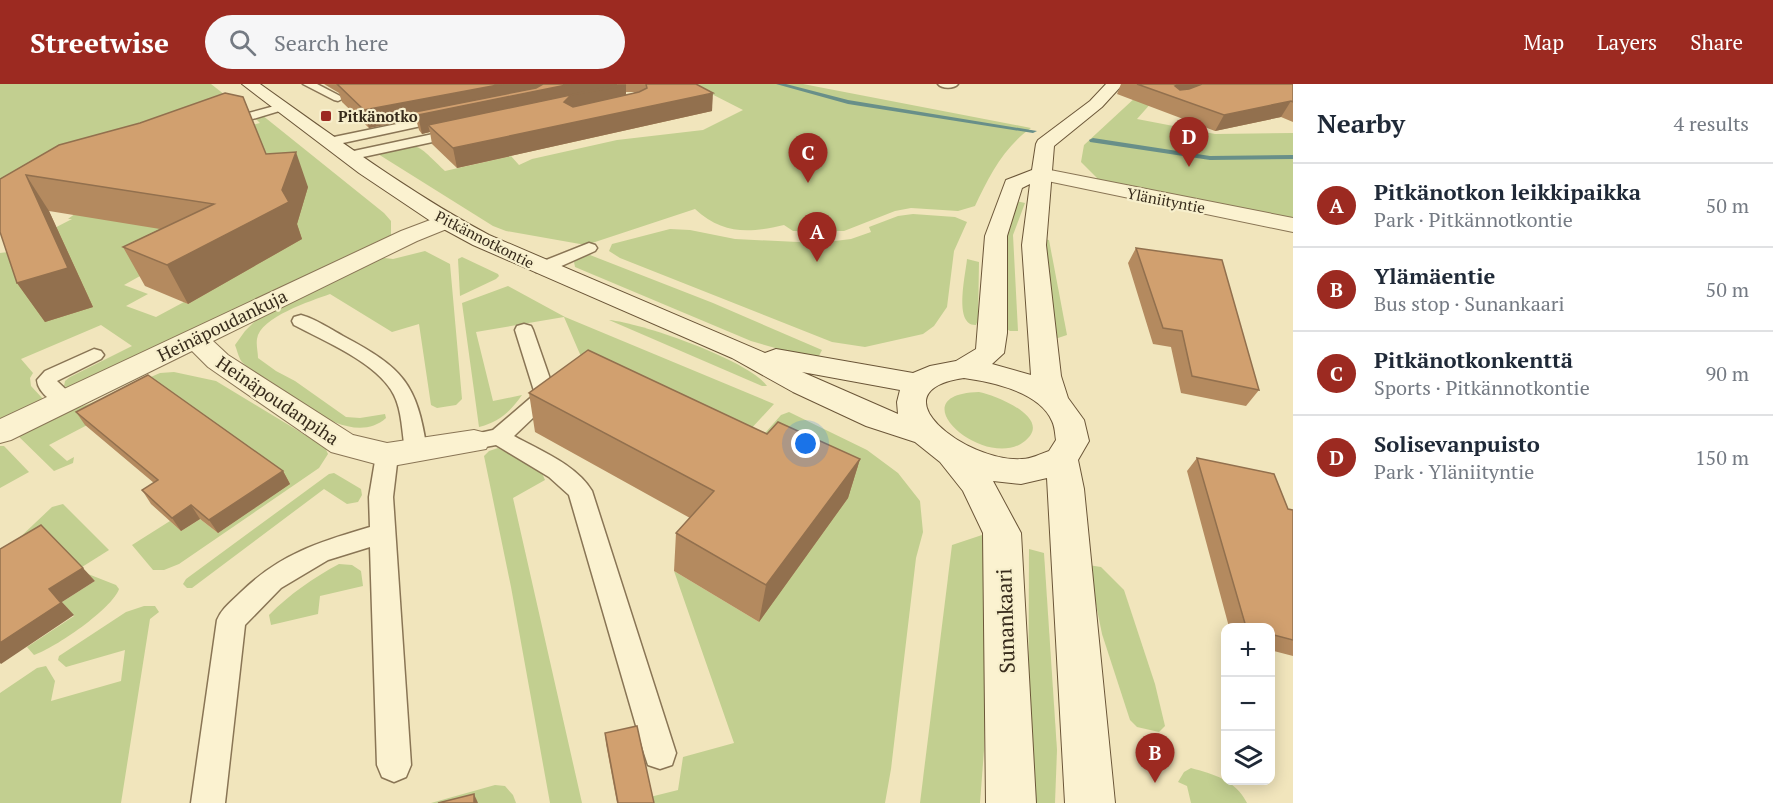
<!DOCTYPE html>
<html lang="en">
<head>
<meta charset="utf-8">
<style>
	body { margin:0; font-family:"PT Serif",serif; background:#f6f6f7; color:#1f2937 }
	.controls { position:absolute; right:18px; bottom:18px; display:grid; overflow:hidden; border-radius:12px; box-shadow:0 3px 15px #0003 }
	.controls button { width:54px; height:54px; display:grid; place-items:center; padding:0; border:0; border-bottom:2px solid #e0e1e3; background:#fff; color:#1f2937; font:30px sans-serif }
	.you { position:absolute; left:806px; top:360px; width:21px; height:21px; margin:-15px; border:4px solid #fff; border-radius:50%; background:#1a73e8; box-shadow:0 0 0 9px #1a73e833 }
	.badge { display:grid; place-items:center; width:39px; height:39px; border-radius:50%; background:#9c2a21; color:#fff; font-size:20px; font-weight:700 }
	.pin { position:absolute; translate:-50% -50px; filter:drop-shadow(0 2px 3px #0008) }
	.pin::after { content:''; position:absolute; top:32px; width:21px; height:18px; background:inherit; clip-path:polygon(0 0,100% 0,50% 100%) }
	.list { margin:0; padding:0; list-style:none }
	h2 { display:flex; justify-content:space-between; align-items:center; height:78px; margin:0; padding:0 24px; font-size:26px }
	h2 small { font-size:20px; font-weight:400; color:#747a83 }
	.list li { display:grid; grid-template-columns:39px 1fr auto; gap:18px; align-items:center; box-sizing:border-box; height:84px; padding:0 24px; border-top:2px solid #e0e1e3 }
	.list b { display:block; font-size:22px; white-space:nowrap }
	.list p { margin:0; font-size:20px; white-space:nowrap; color:#747a83 }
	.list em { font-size:20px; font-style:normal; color:#747a83 }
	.icon { flex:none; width:33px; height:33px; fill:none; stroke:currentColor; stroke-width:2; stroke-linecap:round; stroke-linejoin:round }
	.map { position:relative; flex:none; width:1293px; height:719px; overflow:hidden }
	header { display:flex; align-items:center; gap:36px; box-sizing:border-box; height:84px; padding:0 30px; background:#9c2a21; color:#fff }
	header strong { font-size:28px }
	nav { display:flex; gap:33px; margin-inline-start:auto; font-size:21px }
	.search { width:420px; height:54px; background:#f6f6f7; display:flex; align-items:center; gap:15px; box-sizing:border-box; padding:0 21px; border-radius:33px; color:#747a83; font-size:22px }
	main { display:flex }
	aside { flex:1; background:#fff }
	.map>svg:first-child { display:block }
</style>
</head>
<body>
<header>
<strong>Streetwise</strong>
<div class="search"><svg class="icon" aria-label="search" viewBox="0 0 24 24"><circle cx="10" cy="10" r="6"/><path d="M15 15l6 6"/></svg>Search here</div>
<nav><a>Map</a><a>Layers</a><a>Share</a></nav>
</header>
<main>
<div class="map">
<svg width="1293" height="719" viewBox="0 0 1293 719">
	<rect width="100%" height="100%" fill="#f1e5bc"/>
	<g fill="#c2cf90">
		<path d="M0,0H211L239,22L0,111Z"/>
		<path d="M692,0H803L1031,44C1004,63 989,92 975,122L958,127L911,124L895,127L844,147H793L784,141C750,149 723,151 695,125L589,160H580L506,147L493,142L378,70L379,68C420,57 414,58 445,87L511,72L519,81L532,75L617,56L703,46L743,26Z"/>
		<path d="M1150,0H1168L1137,35L1215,50L1293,49V137L1097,98V94L1081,78L1084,61Z"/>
		<path d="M262,31L384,129L391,137V151L68,304L64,302L65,297L70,293L132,262L101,241L21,275L33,289L30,294L31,302L44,316L0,338V169L8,168L72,135H68L76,129L80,92L190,164L124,201L148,210L126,222L156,233L184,218L188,220L212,206L233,190L238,191L259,179L226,47L260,39L254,33Z"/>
		<path d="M1016,117L1025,119L1013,151L1018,247H1010L1005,244L1002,151Z"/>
		<path d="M913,130L955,133L967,138L954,167L947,223L934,242L923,250L865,263L832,258L620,174L609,167L612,160L670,145L690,146L735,155L819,159L851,155L871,148L869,143L898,132Z"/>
		<path d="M1036,154L1049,156L1067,251L1055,255Z"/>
		<path d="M425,167L450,180L462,315L456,321L437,324L431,321L419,240L392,248L330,210C311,217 260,233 257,255C256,261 258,268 258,274L276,287L295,297L346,333L360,334L385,330L386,334C353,364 296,317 270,297C261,291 245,284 240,275C238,271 237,266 235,261L245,247L260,232L376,173L393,175Z"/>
		<path d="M590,171L713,219L822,266L817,276L751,257L575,183L574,178L581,173Z"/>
		<path d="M462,173L498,190L499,192L496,195L460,212L458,175Z"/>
		<path d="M967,175L979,178L978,236L976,241C953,242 966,189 967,175Z"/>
		<path d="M508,202L565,233L774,320L748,348L592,298L564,233L476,248L493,317L522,311C510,328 499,338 479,343L462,219Z"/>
		<path d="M609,236C642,239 748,276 767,302H762Z"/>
		<path d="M174,288L216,297L325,363L328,370L319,384L179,480L164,486H153L132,461L170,437L181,447L200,435L218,449L289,400L156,305L49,361L67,377L74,373L73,379L54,387L11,345L89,320L160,289Z"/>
		<path d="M979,308C995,311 1054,334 1025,357C986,389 895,310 979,308Z"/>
		<path d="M789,328L867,366L898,389L920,417L923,448L916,474L891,685L885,719H652L650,713L678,706L683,673L734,659L674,487L759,538V356L781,331Z"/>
		<path d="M0,362H4L29,388L0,404Z"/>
		<path d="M498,364L541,387L545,396L513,414L582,719H550L511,503L484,372L489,367Z"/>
		<path d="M334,389L361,405L362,411L358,418L347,420L324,405L192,504H187L183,500L186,495L329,390Z"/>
		<path d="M63,420L109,466L82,483L15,458L52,423Z"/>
		<path d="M982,451L987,472L984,666L980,719H920L952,461Z"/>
		<path d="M1029,465L1044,469L1057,666L1055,719H1028Z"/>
		<path d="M339,480L352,481L361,487L363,502L320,512L318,530L271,541L269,531C290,510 313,494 339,480Z"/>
		<path d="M1088,481L1101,483L1124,506L1155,600L1165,642L1159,648L1137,643L1130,636L1102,550Z"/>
		<path d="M88,490L116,501L119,505C112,525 55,564 34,571L27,563L74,532L62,518L95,497Z"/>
		<path d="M144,522H155L159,528L150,535L121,719H0V609L37,584L46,582L55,597L51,617L121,597L125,566L66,583L58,576L59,572L126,528Z"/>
		<path d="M1191,684C1213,690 1236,696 1247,719H1191L1187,702L1178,698L1184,688Z"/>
		<path d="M495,701L505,702L513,711L516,719H431Z"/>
	</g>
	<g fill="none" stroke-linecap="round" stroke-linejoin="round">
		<g fill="#688f89" fill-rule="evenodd">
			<path d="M776,0H786L848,16L1037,47L1033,49L848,20Z"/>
			<path d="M1093,54L1210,72L1293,71V75L1210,76L1090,58L1089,56Z"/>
		</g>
		<defs>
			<g id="lane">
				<path d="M303,0H317L344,14L338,17L334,16Z"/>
				<path d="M938,0H958C954,5 942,5 938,0Z"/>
				<path d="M282,20L286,21V25L223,44L217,40L219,37Z"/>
				<path d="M445,30L449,32V36L329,62L323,58L329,54Z"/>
				<path d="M461,44L465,45V51L349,76L343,72L349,68Z"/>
				<path d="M589,159L595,161L597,164L595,167L548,188H536L534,184L536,180Z"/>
				<path d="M301,231C316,235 330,245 343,252C403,284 417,299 427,366L424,372L416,374L408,372L405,366C402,348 402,327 394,311C378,279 324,257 294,241L292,237L294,233Z"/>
				<path d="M524,240L531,242L533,246L556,312L514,352C539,366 577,381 592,407L676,669L672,681L660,685L648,681L644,669L569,411L549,393L496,361L474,365L466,362L463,357L466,352L493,346L535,310L515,246L517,242Z"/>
				<path d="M94,265L101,267L104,271L101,275L57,297L77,316L73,321C60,325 38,311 37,296L45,287Z"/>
				<path d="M387,363L395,365L398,371L393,413L411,681L406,693L394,698L382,693L377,681L370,463L328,476L281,504L245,541L225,719H191L217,536C222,524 232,517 241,508C280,470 319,458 370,443L369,413L376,371L379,365Z"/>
			</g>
			<g id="street">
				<path d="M1040,84L1293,134V148L1033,94L1030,90L1033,86Z"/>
				<path d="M446,130L454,132L457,137L454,142L417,157L213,257L228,271L353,351L387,359L474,346L486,349L490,357L486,365L387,383L331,368L208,283L192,267L11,356L0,359V335L401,147Z"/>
			</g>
			<path id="secondary" d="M242,0H260C335,53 408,108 489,151L765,269L776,265L913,289L930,282L956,277L976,265L985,152L1006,96L1032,86L1036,60L1038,56L1090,17L1106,0H1123L1102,23L1054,62L1046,161L1061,292L1068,314L1084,336L1089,357L1078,376L1084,405L1115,719H1065L1047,394L1021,400L993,397L1021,449L1036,719H986L983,449L963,407L940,378L915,358L866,342L793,308L732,274L473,161L438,142L359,89ZM1030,100L1022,161L1031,291L992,280L1004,269L1007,249V152L1022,104ZM802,288L900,306L897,318L898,330ZM964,294C992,298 1040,308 1052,337C1055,343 1055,350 1056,356L1049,367C1040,370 1031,375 1022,375C967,379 873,307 964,294Z"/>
		</defs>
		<use href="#lane" stroke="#897555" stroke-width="3"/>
		<use href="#street" stroke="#897555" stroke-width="2"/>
		<use href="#secondary" stroke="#6b5638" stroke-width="2"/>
		<use href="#lane" fill="#fbf2d0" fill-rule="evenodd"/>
		<use href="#street" fill="#fbf2d0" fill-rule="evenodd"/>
		<use href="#secondary" fill="#fbf2d0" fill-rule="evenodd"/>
	</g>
	<g fill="#b48a5f" fill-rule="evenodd">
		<path d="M324,0H696L712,27L457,84L432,60L430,48L422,50L419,46L416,35L369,44L342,18L339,9ZM626,8H633L635,9L626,11Z"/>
		<path d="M1121,0H1293V38L1281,33L1215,47L1117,10Z"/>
		<path d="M59,61L266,70L308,103L297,140L302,155L188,220L145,202L123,163L160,145L49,127L93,223L45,238L17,199L0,95Z"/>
		<path d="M1136,164L1259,306L1246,322L1181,309L1171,263L1153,260L1128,179Z"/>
		<path d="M529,309L767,350L860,375L848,414L759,538L674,487L676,449L690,434L535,348Z"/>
		<path d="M76,328L283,387L290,400L218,449L200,435L181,447L151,420L142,406L154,399L85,341Z"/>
		<path d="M1197,374L1288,425L1293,426V572L1270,566V543H1229L1187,387Z"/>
		<path d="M605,649L654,719H617L606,660Z"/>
	</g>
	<g fill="#92704e">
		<path d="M503,0H543V5L571,0H617V2L626,1V18L428,41L430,48L422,50L418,31L415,28L416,35L369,44L364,26Z"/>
		<path d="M1180,0H1208L1176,14L1175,2Z"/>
		<path d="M713,9L712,27L457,84L453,64Z"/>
		<path d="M1291,17L1281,33L1215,47L1224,31Z"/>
		<path d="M296,68L308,103L297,140L302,155L188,220L167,181L282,106Z"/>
		<path d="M26,91L49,127L93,223L45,238L17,199Z"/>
		<path d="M860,375L848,414L759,538L766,501Z"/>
		<path d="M283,387L290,400L218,449L209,436Z"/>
		<path d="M191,421L200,435L181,447L172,434Z"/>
		<path d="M83,484L95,497L62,518L74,531L1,580L0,579V559L49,505Z"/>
		<path d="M474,710L478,719H474Z"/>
	</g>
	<g fill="#d1a06f" stroke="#92704e" stroke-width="1.5">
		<path d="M337,0H503L364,26Z"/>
		<path d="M543,0H571L418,31L415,28L536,4Z"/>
		<path d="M646,0H696L713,9L453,64L428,41L618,1H626L571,11L564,18L573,23L639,8L647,4Z"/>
		<path d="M1137,0H1180L1175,2L1180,6L1189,5L1202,0H1293V18L1291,17L1224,31Z"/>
		<path d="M225,9L243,13L266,70L296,68L282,106L289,118L167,181L123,163L214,120L26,91L68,184L17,199L0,148V95L59,61L140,39Z"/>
		<path d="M1136,164L1222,176L1259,306L1192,292L1182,247L1163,244Z"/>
		<path d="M588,266L767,350L778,338L860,375L766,501L676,449L714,407L529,309Z"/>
		<path d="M148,291L283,387L209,436L191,421L172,434L142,406L158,396L76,328Z"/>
		<path d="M1197,374L1274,390L1288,425L1293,426V556L1270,550V543H1246Z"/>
		<path d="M41,441L83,484L49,505L61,519L0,559V465Z"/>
		<path d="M637,642L654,719H618L605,649Z"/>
		<path d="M474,710V719H438Z"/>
	</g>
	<rect fill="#9c2a21" stroke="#f7efcc" stroke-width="2" x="320" y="26" width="12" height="12" rx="3"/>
	<g text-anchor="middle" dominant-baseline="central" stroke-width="4.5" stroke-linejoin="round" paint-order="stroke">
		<g font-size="15" font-weight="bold" fill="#372b1b" stroke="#f7efcc" text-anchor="start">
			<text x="338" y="32">Pitkänotko</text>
		</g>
		<g font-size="15" fill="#372b1b" stroke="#f7efcc">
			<text transform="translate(1166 116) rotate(11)">Yläniityntie</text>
			<text transform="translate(485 155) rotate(27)">Pitkännotkontie</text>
		</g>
		<g font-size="18" fill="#372b1b" stroke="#f7efcc">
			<text transform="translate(222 241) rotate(-26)">Heinäpoudankuja</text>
			<text transform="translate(278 316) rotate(34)">Heinäpoudanpiha</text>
		</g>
		<g font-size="21" fill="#372b1b" stroke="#f7efcc">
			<text transform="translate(1005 537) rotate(-92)">Sunankaari</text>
		</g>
	</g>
</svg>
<div class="controls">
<button>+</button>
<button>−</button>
<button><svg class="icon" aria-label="layers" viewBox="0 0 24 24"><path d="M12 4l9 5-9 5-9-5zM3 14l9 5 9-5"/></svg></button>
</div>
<div class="you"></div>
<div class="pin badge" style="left:817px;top:178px">A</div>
<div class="pin badge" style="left:1155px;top:699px">B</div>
<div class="pin badge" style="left:808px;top:99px">C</div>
<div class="pin badge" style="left:1189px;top:83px">D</div>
</div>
<aside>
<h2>Nearby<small>4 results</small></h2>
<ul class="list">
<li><span class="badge">A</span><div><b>Pitkänotkon leikkipaikka</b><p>Park · Pitkännotkontie</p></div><em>50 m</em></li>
<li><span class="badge">B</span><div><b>Ylämäentie</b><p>Bus stop · Sunankaari</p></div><em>50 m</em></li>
<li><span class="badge">C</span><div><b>Pitkänotkonkenttä</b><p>Sports · Pitkännotkontie</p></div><em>90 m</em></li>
<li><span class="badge">D</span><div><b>Solisevanpuisto</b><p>Park · Yläniityntie</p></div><em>150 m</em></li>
</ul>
</aside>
</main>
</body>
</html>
